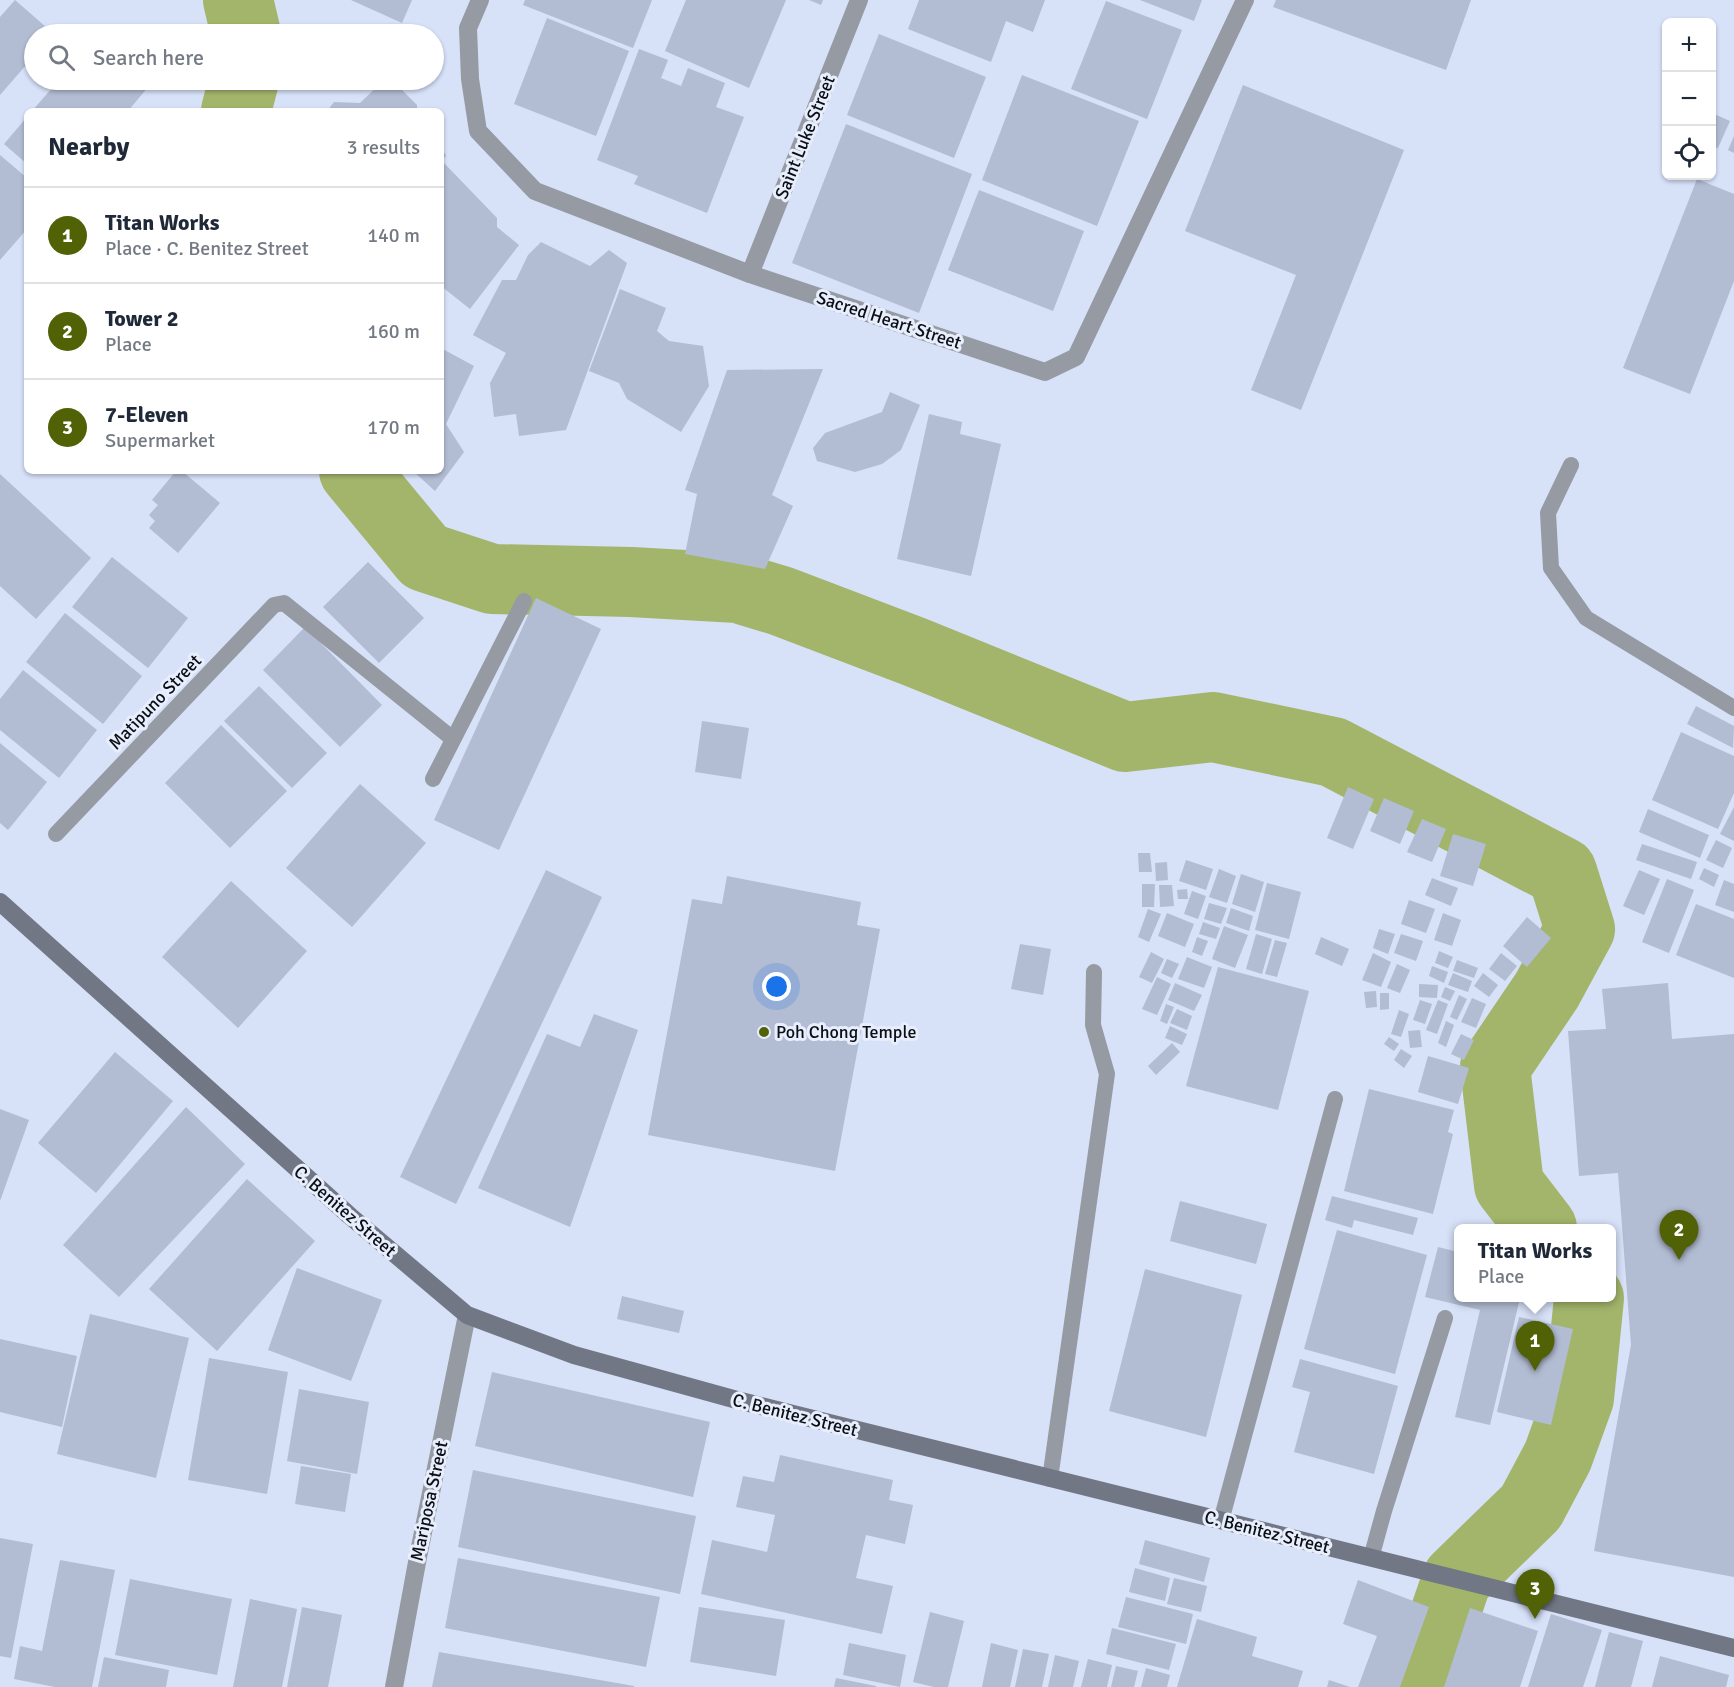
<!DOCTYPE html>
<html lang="en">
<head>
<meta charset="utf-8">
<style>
	body { margin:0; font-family:Signika,sans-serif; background:#f6f6f7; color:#1f2937 }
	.controls { position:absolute; right:18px; top:18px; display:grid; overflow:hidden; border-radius:9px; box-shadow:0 2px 4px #0004 }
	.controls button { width:54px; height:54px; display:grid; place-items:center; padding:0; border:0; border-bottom:2px solid #e0e1e3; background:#fff; color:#1f2937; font:30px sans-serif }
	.you { position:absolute; left:777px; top:987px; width:21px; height:21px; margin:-15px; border:4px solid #fff; border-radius:50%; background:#1a73e8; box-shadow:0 0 0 9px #1a73e833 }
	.badge { display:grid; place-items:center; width:39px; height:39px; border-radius:50%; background:#516105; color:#fff; font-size:20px; font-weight:700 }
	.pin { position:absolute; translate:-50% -50px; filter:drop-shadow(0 2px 3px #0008) }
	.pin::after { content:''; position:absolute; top:32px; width:21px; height:18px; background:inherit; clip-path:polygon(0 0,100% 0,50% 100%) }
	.popup { position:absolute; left:1454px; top:1224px; width:162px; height:78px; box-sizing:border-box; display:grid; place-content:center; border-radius:9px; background:#fff; filter:drop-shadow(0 2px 4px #0005); font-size:20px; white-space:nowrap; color:#747a83 }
	.popup b { font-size:22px; color:#1f2937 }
	.popup::after { content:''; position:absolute; left:50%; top:100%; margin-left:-12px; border:12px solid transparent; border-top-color:#fff }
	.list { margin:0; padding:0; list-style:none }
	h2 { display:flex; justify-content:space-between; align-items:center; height:78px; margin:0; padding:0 24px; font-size:26px }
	h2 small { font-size:20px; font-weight:400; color:#747a83 }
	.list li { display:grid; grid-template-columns:39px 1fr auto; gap:18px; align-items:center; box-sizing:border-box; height:96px; padding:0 24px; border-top:2px solid #e0e1e3 }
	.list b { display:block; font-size:22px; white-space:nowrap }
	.list p { margin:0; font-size:20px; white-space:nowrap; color:#747a83 }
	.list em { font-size:20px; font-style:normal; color:#747a83 }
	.icon { flex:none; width:33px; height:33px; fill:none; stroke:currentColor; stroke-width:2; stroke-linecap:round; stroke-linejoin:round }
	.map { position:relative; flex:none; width:1734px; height:1687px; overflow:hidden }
	.search { position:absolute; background:#fff; box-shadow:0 2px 4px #0004; left:24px; top:24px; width:420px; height:66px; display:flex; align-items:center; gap:15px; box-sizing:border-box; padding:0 21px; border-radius:33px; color:#747a83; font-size:22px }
	.panel { position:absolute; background:#fff; box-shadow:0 2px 4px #0004; left:24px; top:108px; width:420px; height:366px; border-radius:9px }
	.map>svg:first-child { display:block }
</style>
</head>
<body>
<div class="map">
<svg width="1734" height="1687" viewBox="0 0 1734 1687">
	<rect width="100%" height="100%" fill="#d7e1f8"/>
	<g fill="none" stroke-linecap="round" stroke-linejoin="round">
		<g stroke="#a3b56b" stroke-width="70">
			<path d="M238,0L246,34"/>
			<path d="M236,111L244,80"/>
			<path d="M354,471L425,557L492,579L631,582L738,588L781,601L915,652L1125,737L1213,727L1333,752L1562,872L1580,929L1547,990L1495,1067L1509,1185L1542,1228"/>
			<path d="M1420,1687L1457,1579L1531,1507L1558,1456L1579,1398L1589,1298"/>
		</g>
	</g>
	<g fill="#b2bcd2">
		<path d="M15,0L54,34H34V56L0,95V17Z"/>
		<path d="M351,0H412L402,23Z"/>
		<path d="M525,0H652L633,48L523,5Z"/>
		<path d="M686,0H786L749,88L665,51Z"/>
		<path d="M809,0H823L821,5Z"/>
		<path d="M919,0H1045L1033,32L1006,21L991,62L908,29Z"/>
		<path d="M1140,0H1202L1194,21Z"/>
		<path d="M1276,0H1471L1446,70L1273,7Z"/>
		<path d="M1106,1L1182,30L1147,119L1071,89Z"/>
		<path d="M547,18L629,51L596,136L514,104Z"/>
		<path d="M375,26L376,34H320L319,31Z"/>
		<path d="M879,34L986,77L954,158L847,115Z"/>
		<path d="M639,49L668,60L661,78L681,86L688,68L725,83L716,107L744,117L707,213L634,184L638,176L597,160Z"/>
		<path d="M1022,75L1139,121L1097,226L982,180Z"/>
		<path d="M59,80H154L128,111H32Z"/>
		<path d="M384,80H392L417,105V111H327L334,102L360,103Z"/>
		<path d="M1243,85L1404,150L1301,410L1251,390L1296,275L1185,231Z"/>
		<path d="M1712,113L1730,121L1718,148L1712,146Z"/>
		<path d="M27,117V164L4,144Z"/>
		<path d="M846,124L972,174L919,313L792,263Z"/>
		<path d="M1734,136V153L1728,150Z"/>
		<path d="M441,146L446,156L441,161Z"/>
		<path d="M0,155L27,178V229L0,260Z"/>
		<path d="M444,163L497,218V227L519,245L470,309L441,286V167Z"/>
		<path d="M1697,179L1734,194V281L1690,394L1623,368Z"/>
		<path d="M979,190L1084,231L1053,311L948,270Z"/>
		<path d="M541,242L590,266L609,250L627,263L566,430L519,436L516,414L494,417L490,383L506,353L473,335L502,280H516L528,255Z"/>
		<path d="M620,289L666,308L657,331L669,341L703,346L709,386L681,432L627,399L619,383L589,371Z"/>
		<path d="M441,348L474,366L446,424L464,452L435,491L413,471H441Z"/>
		<path d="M823,369L772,495L793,506L765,569L685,554L697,494L685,490L727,370Z"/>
		<path d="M890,392L920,405L901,450L882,464L855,472L817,461L813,448L825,433L882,412Z"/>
		<path d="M929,414L962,422L960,434L1001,444L971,576L897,559Z"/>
		<path d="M176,471H182L220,503L178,553L149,528L155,521L149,515L158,505L152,500Z"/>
		<path d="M0,474L91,558L36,619L0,586Z"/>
		<path d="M112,557L188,618L148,668L72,607Z"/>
		<path d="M368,562L424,618L379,663L323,607Z"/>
		<path d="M536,598L601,629L499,850L434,820Z"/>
		<path d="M65,613L142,676L103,724L26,662Z"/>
		<path d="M305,627L382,705L340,747L263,670Z"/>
		<path d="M23,670L97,730L59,778L0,730V699Z"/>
		<path d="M259,686L327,753L292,788L224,721Z"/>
		<path d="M1696,706L1734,726L1733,748L1687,724Z"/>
		<path d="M702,721L749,728L741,779L695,772Z"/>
		<path d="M221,725L287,791L230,848L165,783Z"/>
		<path d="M1681,732L1734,756V793L1718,829L1652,800Z"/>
		<path d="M0,743L47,782L8,830L0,823Z"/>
		<path d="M360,784L426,843L352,927L286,868Z"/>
		<path d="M1348,787L1374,799L1353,849L1327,838Z"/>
		<path d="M1384,798L1414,811L1400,844L1370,831Z"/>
		<path d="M1734,807V841L1720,834Z"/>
		<path d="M1648,809L1709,835L1700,858L1639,832Z"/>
		<path d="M1422,819L1446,829L1432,862L1407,852Z"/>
		<path d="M1453,834L1486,844L1473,886L1440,876Z"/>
		<path d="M1716,840L1732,848L1723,868L1706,860Z"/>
		<path d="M1642,844L1697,862L1691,879L1636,860Z"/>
		<path d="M1138,853H1150L1152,872H1139Z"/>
		<path d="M1186,860L1213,869L1206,890L1179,881Z"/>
		<path d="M1167,862L1168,880L1156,881L1155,863Z"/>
		<path d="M1704,868L1719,875L1714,887L1699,879Z"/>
		<path d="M1219,869L1236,876L1227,903L1209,897Z"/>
		<path d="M546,870L602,897L456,1204L400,1177Z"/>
		<path d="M1639,870L1660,879L1644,915L1623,906Z"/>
		<path d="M1241,874L1264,882L1255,912L1232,904Z"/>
		<path d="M727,876L861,902L857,925L880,929L835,1171L648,1135L692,899L722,904Z"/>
		<path d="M1432,878L1458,888L1451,906L1425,895Z"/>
		<path d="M1667,879L1694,890L1669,953L1642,942Z"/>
		<path d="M1724,880L1734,884V912L1715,905Z"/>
		<path d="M231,881L307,951L238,1028L162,957Z"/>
		<path d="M1267,883L1301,892L1289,939L1255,930Z"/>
		<path d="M1142,884H1155L1154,907H1142Z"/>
		<path d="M1159,885H1172L1174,906L1160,907Z"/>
		<path d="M1187,889L1188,899H1178L1177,890Z"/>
		<path d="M1192,891L1206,896L1198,919L1184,914Z"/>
		<path d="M1409,900L1435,909L1426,933L1401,924Z"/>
		<path d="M1209,903L1227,908L1221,924L1204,919Z"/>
		<path d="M1696,904L1734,919V978L1676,955Z"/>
		<path d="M1231,908L1253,916L1249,931L1226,923Z"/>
		<path d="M1148,909L1161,914L1149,942L1138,937Z"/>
		<path d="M1167,913L1194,924L1185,947L1158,936Z"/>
		<path d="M1443,913L1461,920L1452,946L1434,940Z"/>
		<path d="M1527,917L1551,938L1527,967L1503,946Z"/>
		<path d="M1203,922L1220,928L1216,939L1199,934Z"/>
		<path d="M1224,926L1248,935L1235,968L1212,959Z"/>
		<path d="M1379,929L1395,934L1388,954L1373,948Z"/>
		<path d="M1256,934L1272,939L1262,974L1246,969Z"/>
		<path d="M1401,934L1423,941L1416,961L1394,953Z"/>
		<path d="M1197,937L1208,941L1202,956L1192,952Z"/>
		<path d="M1321,937L1349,949L1342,966L1315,954Z"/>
		<path d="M1275,940L1287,943L1277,977L1265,974Z"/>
		<path d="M1020,944L1051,949L1043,995L1011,989Z"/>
		<path d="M1439,951L1453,957L1448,968L1435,963Z"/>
		<path d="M1151,952L1164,959L1152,983L1139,977Z"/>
		<path d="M1373,953L1391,962L1381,987L1362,980Z"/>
		<path d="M1501,953L1517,966L1505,981L1489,969Z"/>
		<path d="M1187,957L1212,967L1204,988L1178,979Z"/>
		<path d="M1167,959L1179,964L1172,978L1161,973Z"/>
		<path d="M1457,960L1478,968L1474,978L1453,971Z"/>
		<path d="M1397,964L1410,970L1400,993L1387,988Z"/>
		<path d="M1432,966L1448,972L1444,983L1429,976Z"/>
		<path d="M1218,967L1309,991L1278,1110L1186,1086Z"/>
		<path d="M1453,973L1472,981L1468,992L1448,985Z"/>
		<path d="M1483,973L1498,985L1489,997L1474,986Z"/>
		<path d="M1157,977L1171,984L1157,1015L1142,1009Z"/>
		<path d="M1175,983L1202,995L1194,1011L1168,1000Z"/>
		<path d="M1668,983L1672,1039L1734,1034V1577L1594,1551L1631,1345L1618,1173L1579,1176L1568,1031L1606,1029L1602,989Z"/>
		<path d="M1419,984L1438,985L1437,998L1419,997Z"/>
		<path d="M1445,987L1455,991L1450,1001L1441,997Z"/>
		<path d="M1376,991L1377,1007L1366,1008L1364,992Z"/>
		<path d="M1380,993H1389V1009L1380,1010Z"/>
		<path d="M1459,995L1467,999L1457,1020L1450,1017Z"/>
		<path d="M1472,998L1486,1004L1476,1028L1461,1022Z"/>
		<path d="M1420,1000L1432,1004L1425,1024L1413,1020Z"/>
		<path d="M1438,1000L1448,1004L1437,1034L1426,1030Z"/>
		<path d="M1166,1004L1174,1007L1167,1024L1160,1021Z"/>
		<path d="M1177,1009L1192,1016L1187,1030L1170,1023Z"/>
		<path d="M1399,1010L1409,1014L1401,1037L1391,1034Z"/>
		<path d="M594,1014L638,1030L570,1227L478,1188L547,1034L580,1047Z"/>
		<path d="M1446,1021L1454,1025L1446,1047L1438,1043Z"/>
		<path d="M1170,1026L1187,1034L1182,1045L1165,1038Z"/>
		<path d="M1420,1030L1422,1047L1410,1048L1408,1031Z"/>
		<path d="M1461,1034L1474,1040L1464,1060L1451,1054Z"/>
		<path d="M1389,1037L1399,1044L1394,1051L1384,1044Z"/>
		<path d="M1172,1043L1180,1052L1156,1075L1148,1066Z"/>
		<path d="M1401,1049L1412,1056L1404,1068L1394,1060Z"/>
		<path d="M115,1052L173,1101L96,1193L38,1143Z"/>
		<path d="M1428,1056L1469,1068L1458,1104L1418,1092Z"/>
		<path d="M1369,1089L1454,1110L1448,1132L1453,1134L1433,1214L1344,1191Z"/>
		<path d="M186,1107L245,1164L119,1297L63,1245Z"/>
		<path d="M0,1109L29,1120L0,1201Z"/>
		<path d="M247,1179L315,1241L217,1351L149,1289Z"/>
		<path d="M1332,1196L1418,1218L1413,1235L1354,1220L1352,1228L1325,1220Z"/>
		<path d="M1180,1201L1267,1224L1256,1264L1170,1241Z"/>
		<path d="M1337,1230L1427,1255L1395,1374L1304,1349Z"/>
		<path d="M1438,1247L1458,1252V1298H1520L1490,1425L1455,1417L1480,1310L1425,1297Z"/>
		<path d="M297,1268L382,1300L351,1381L268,1350Z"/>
		<path d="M1145,1269L1242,1295L1206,1437L1109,1411Z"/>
		<path d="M622,1296L684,1311L679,1333L617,1319Z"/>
		<path d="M90,1314L189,1338L156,1478L57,1454Z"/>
		<path d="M1519,1317L1573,1329L1551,1425L1497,1412Z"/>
		<path d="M0,1339L77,1356L62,1427L0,1412Z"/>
		<path d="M209,1358L288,1372L267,1494L188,1480Z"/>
		<path d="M1300,1359L1398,1386L1374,1474L1294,1452L1310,1392L1292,1387Z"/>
		<path d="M492,1372L710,1422L693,1497L475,1446Z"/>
		<path d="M299,1389L369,1402L357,1474L287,1461Z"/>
		<path d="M780,1455L893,1480L889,1500L913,1505L905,1544L866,1535L856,1578L893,1586L882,1634L701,1594L712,1540L767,1552L775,1515L736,1507L743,1476L774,1482Z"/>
		<path d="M301,1466L351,1474L345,1512L295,1504Z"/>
		<path d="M473,1470L696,1516L680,1594L458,1547Z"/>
		<path d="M0,1538L33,1544L11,1658L0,1656Z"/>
		<path d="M1145,1540L1210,1558L1204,1582L1139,1564Z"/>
		<path d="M458,1558L660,1597L646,1667L445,1628Z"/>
		<path d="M60,1560L115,1570L92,1687H55L14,1679L20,1646L42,1651Z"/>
		<path d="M1135,1568L1170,1578L1165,1601L1129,1592Z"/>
		<path d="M1174,1578L1207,1586L1201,1612L1167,1604Z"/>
		<path d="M130,1579L232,1599L217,1675L115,1655Z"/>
		<path d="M1358,1580L1429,1607L1400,1687H1358L1377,1636L1343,1624Z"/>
		<path d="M1126,1597L1193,1614L1186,1644L1118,1627Z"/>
		<path d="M250,1599L297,1609L282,1687H233Z"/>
		<path d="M302,1607L342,1615L328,1687H287Z"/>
		<path d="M699,1607L785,1620L776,1676L690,1662Z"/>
		<path d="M1470,1608L1538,1631L1520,1687H1444Z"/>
		<path d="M930,1612L964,1621L948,1687H934L913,1682Z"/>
		<path d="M1551,1614L1602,1630L1583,1687H1528Z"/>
		<path d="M1197,1619L1257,1637L1252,1656L1303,1671L1298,1687H1177Z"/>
		<path d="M1112,1628L1176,1644L1169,1670L1106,1654Z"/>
		<path d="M1609,1632L1643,1641L1631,1687H1595Z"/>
		<path d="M849,1643L906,1655L900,1687L843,1675Z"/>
		<path d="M991,1643L1018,1650L1010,1687H982Z"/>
		<path d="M1023,1649L1049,1654L1042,1687H1015Z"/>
		<path d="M439,1652L634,1686V1687H432Z"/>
		<path d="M1055,1655L1079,1661L1073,1687H1048Z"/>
		<path d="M1660,1656L1729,1675L1726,1687H1652Z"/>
		<path d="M104,1657L169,1670L166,1687H98Z"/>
		<path d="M1088,1659L1112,1665L1107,1687H1081Z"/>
		<path d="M1116,1666L1138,1671L1134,1687H1111Z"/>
		<path d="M1146,1668L1170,1675L1167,1687H1141Z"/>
		<path d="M836,1678L876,1686V1687H834Z"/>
		<path d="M1329,1680L1350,1687H1327Z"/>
	</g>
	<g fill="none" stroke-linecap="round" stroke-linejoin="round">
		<g stroke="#959aa3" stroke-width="16">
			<path d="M1571,465L1548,513L1551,568L1586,618L1734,708"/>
			<path d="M433,779L524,601"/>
			<path d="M56,834L274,605L284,603L453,739"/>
			<path d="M1050,1479L1107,1074L1093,1025L1094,972"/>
			<path d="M1221,1521L1335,1099"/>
			<path d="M1371,1558L1384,1511L1445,1318"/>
		</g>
		<g stroke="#959aa3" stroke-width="18">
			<path d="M480,0L468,28L470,79L478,131L535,191L750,274L1045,372L1076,357L1245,0"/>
			<path d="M750,274L859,0"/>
		</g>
		<path stroke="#959aa3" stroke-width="18" d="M394,1687L418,1557L467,1315"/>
		<path stroke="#717785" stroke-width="18" d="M0,902L350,1216L467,1315L574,1355L737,1400L1734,1648"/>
	</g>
	<circle fill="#516105" stroke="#e8eefc" stroke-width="2" cx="764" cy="1032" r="6"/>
	<g text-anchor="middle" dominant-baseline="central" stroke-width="6" stroke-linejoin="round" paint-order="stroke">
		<g font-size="18" fill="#0a0e15" stroke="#e8eefc">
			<text transform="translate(805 137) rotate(-68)">Saint Luke Street</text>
			<text transform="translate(889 320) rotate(18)">Sacred Heart Street</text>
			<text transform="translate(155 702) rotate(-46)">Matipuno Street</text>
			<text transform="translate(345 1211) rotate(41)">C. Benitez Street</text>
			<text transform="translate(795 1415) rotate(14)">C. Benitez Street</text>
			<text transform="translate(429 1501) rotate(-78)">Mariposa Street</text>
			<text transform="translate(1267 1532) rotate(14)">C. Benitez Street</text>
		</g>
		<g font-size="18" fill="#0a0e15" stroke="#e8eefc" text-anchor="start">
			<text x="776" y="1032">Poh Chong Temple</text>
		</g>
	</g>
</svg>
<div class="controls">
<button>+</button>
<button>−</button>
<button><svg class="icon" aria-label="locate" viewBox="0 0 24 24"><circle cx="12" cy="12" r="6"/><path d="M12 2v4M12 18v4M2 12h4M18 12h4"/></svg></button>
</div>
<div class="you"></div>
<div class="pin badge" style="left:1535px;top:1371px">1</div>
<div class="popup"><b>Titan Works</b>Place</div>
<div class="pin badge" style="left:1679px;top:1260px">2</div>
<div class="pin badge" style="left:1535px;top:1619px">3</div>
<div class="search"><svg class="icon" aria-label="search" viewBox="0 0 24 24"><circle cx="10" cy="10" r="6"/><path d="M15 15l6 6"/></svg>Search here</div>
<section class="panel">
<h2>Nearby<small>3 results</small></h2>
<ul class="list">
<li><span class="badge">1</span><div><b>Titan Works</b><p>Place · C. Benitez Street</p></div><em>140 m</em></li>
<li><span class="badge">2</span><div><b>Tower 2</b><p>Place</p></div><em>160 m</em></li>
<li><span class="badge">3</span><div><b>7-Eleven</b><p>Supermarket</p></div><em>170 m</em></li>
</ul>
</section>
</div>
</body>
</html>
